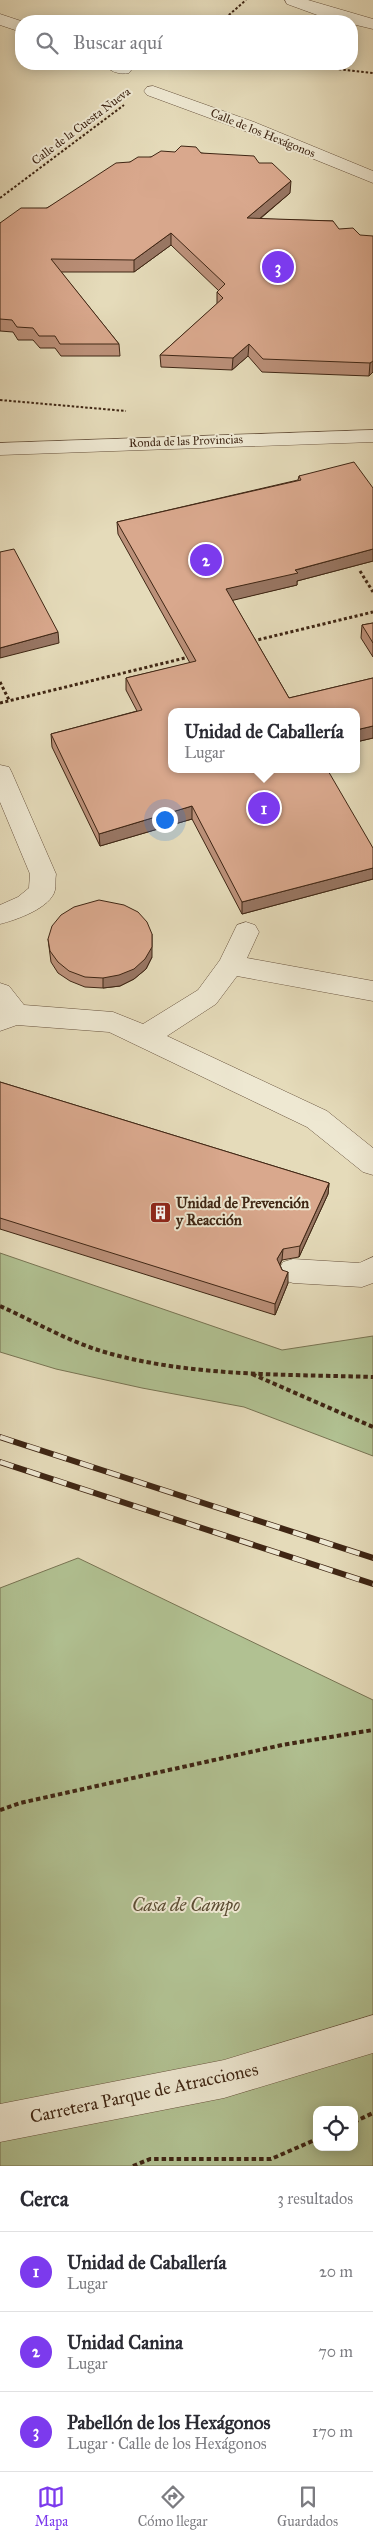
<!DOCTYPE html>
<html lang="es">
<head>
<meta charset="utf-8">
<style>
	body { margin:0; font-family:"IM FELL Great Primer",serif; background:#f7f7f7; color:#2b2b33 }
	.controls { position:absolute; right:15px; bottom:15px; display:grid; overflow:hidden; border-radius:10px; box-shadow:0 2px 12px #0003 }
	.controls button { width:45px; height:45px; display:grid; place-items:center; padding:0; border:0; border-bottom:1px solid #e1e1e2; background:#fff; color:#2b2b33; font:25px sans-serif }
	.you { position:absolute; left:164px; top:819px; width:18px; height:18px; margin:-12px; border:4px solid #fff; border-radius:50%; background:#1a73e8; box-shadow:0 0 0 8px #1a73e833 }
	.badge { display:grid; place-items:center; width:32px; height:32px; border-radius:50%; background:#7c3aed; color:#fff; font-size:16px; font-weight:700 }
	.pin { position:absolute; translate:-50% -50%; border:2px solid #fff; box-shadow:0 1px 5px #0006 }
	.popup { position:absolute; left:168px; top:708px; width:192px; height:65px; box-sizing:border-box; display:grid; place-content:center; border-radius:10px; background:#fff; filter:drop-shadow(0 1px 4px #0005); font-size:16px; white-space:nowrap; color:#7c7c81 }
	.popup b { font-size:19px; color:#2b2b33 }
	.popup::after { content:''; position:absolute; left:50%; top:100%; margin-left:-10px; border:10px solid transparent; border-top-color:#fff }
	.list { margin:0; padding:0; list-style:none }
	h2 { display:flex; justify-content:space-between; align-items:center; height:65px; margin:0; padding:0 20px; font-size:21px }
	h2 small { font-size:16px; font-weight:400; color:#7c7c81 }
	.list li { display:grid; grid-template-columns:32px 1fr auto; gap:15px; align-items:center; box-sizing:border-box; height:80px; padding:0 20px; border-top:1px solid #e1e1e2 }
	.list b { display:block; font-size:19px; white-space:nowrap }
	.list p { margin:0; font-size:16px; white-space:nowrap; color:#7c7c81 }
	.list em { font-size:16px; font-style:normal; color:#7c7c81 }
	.icon { flex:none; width:28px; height:28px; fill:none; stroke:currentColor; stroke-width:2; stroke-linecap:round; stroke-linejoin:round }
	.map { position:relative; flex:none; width:373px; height:2166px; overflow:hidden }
	.search { position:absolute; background:#fff; box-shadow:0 2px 12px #0003; left:15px; right:15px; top:15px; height:55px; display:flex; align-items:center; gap:12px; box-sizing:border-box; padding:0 18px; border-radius:20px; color:#7c7c81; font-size:19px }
	.sheet { height:305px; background:#fff }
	nav { display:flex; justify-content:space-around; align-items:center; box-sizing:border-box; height:70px; border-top:1px solid #e1e1e2; background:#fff; font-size:14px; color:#7c7c81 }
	nav a { display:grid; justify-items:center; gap:2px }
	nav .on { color:#7c3aed }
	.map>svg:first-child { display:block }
</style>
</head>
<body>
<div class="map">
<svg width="373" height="2166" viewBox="0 0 373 2166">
	<rect width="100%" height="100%" fill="#e5dbba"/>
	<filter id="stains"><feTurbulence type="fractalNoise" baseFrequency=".004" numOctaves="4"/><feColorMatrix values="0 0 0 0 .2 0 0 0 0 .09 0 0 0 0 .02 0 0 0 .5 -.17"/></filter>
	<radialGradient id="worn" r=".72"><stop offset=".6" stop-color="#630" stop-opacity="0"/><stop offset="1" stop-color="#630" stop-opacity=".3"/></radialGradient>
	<g fill="#b1c192" stroke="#787453" fill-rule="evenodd">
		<path d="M0,1253L282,1350L373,1336V1456L244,1407L142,1388L56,1369L0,1352Z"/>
		<path d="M78,1558L373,1700V2166H0V1588ZM317,2110H354V2147H317Z"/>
	</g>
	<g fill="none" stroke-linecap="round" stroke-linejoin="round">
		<defs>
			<g id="minor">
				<path d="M285,0H308L373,19V29L352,24V21L320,16L287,4Z"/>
				<path d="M0,14L21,21V32L0,25Z"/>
				<path d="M104,64H126L132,69L129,73C120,75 110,72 104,64Z"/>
				<path d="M153,86L254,122L373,171V183L242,130L147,95L144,91L147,87Z"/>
				<path d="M373,430V442L0,455V443Z"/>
				<path d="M0,765L9,767L12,773L56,874C55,879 56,885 55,890C51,908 16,920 0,924V905L18,897L29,888L30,874L0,802Z"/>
				<path d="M246,922L255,925L259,932L247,958L373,981V1001L237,976L216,1004L167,1036L327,1111L373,1148V1175L363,1172L307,1127L109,1032L17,1025L0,1031V983L9,986L24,1005L113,1012L143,1024L198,990L220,960L237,925Z"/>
				<path d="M373,1257V1283L362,1287L293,1283L283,1280L278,1271L283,1262L293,1259L359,1263Z"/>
				<path d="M373,2015V2053L224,2098L0,2142V2104L224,2060Z"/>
			</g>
		</defs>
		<use href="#minor" stroke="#68533e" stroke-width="1"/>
		<g stroke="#3f2614" stroke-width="2" stroke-dasharray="2.5 2" stroke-linecap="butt">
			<path d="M222,21L246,0"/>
			<path d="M177,66H308L373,73"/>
			<path d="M0,198L124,105"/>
			<path d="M0,400L126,411"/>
		</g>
		<g stroke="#3f2614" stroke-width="3" stroke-dasharray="3 2.5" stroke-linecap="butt">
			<path d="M360,571L373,592"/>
			<path d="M253,641L373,612"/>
			<path d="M0,682L9,700"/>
			<path d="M0,703L189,657"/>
		</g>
		<g stroke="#3f2614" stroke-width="4" stroke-dasharray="4.5 3" stroke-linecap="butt">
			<path d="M0,1306C33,1321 66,1340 101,1351C188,1377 283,1374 373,1377"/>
			<path d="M252,1374L373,1427"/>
			<path d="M0,1810L20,1803L282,1745L373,1730"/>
			<path d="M354,2122L373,2113"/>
			<path d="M133,2166L150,2159H271L317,2139"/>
		</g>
		<use href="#minor" fill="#eee8d2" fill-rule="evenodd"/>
		<defs>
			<g id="rail">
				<path d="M0,1437L373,1558"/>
				<path d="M0,1462L373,1584"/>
			</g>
		</defs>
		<use href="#rail" stroke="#3f2614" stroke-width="6"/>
		<use href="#rail" stroke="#eee8d2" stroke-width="4.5" stroke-dasharray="14" stroke-linecap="butt"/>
	</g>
	<g fill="#bb9079" stroke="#3f2614">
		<path d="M201,153L259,163L290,193L260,219L333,221L373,372L369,376L262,372L248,356L232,370L161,367L160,355L217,304V292L219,291L171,245L134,272H61L119,344L120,356H61L55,348H40L33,340H18L13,332L0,331V223L47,208L130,162L151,157Z"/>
		<path d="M299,476L373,488V561L297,581V585L232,600L289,698L373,678V738L356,742V712H172L373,848V879L242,914L192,819L100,846L52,747L51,734L137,711L126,690V678L190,663L118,534L117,522L298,480Z"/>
		<path d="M373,623V657L361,638L362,625Z"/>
		<path d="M48,939L152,957L146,969L134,979L120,986L103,988L85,987L70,981L58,973L51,962Z"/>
		<path d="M0,1082L329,1183L328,1194L299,1257L282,1260L280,1265L288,1283L275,1315L0,1229Z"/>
	</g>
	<g fill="#987663" stroke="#3f2614">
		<path d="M291,181L290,193L246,230L247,218Z"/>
		<path d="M171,233V245L134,272V260Z"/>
		<path d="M249,344L248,356L232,370L233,358Z"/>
		<path d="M373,361V372L369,376L370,363Z"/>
		<path d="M373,549V561L297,581V585L226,602V589Z"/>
		<path d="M58,632L59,643L0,658V648Z"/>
		<path d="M373,726V738L356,742V730Z"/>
		<path d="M192,806V819L100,846L99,834Z"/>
		<path d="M373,868V879L242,914V902Z"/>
		<path d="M152,934V957L146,969L134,979L120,986L103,988V978Z"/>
		<path d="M329,1183L328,1194L299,1257L300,1246Z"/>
		<path d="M283,1249L282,1260L276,1270L277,1259Z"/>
		<path d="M288,1272V1283L275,1315V1304Z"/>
	</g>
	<g fill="#d9a88d" stroke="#3f2614">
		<path d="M181,146L196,147L201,153L254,156L259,163H272L291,181L247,218L333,221L339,229L353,228L360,235L373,236V361L370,363L263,359L249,344L233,358L160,355L223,298L217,292L225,284L171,233L134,260L51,259L119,344H60L55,336H39L33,328L17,327L12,320L0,319V223L21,208H47L116,163L130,162L138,157H151L161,151L175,152Z"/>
		<path d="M354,462L373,488V549L295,570L298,573L226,589L289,698L373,678V726L356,730V712H172V769H327L373,848V868L242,902L192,806L99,834L51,734L142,710L126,678L196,661L117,522L301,480L299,476Z"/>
		<path d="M14,549L58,632L0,648V552Z"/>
		<path d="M373,623V643L362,625Z"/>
		<path d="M99,900L124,905L138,912L147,922L152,934V947L145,959L134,969L119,975L103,978L85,977L69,971L58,962L50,951L48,939L52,926L61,915L74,907Z"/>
		<path d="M0,1082L329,1183L300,1246L283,1249L277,1259L282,1270L288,1272L275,1304L0,1218Z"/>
	</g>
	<defs>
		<symbol id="building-square" viewBox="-11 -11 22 22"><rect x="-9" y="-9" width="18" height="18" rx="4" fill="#8f2418" stroke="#eee8d2"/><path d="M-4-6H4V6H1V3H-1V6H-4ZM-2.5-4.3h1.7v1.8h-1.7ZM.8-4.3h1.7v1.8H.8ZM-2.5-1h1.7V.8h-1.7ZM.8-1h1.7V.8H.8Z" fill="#fff"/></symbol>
	</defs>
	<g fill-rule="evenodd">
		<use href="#building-square" x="148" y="1200" width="25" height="25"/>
	</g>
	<g text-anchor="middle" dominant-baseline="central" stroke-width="4" stroke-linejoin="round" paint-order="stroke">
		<g font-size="12" fill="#3f2614" stroke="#eee8d2">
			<text transform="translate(81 126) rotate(-37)">Calle de la Cuesta Nueva</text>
			<text transform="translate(263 133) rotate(22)">Calle de los Hexágonos</text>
			<text transform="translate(186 441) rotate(-2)">Ronda de las Provincias</text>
		</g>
		<g font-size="15" font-weight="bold" fill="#3f2614" stroke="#eee8d2" text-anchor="start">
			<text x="176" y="1203">Unidad de Prevención<tspan x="176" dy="17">y Reacción</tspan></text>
		</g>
		<g font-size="18" font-style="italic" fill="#5c4d34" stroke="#eee8d2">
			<text x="186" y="1905">Casa de Campo</text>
		</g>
		<g font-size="18" fill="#3f2614" stroke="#eee8d2">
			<text transform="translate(144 2093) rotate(-12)">Carretera Parque de Atracciones</text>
		</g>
	</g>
	<rect width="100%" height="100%" filter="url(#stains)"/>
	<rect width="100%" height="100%" fill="url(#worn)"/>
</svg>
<div class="controls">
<button><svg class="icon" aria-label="locate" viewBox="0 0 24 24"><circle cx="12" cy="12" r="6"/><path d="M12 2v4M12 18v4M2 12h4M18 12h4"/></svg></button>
</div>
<div class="you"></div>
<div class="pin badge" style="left:264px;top:808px">1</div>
<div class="popup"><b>Unidad de Caballería</b>Lugar</div>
<div class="pin badge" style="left:206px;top:560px">2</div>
<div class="pin badge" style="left:278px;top:267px">3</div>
<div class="search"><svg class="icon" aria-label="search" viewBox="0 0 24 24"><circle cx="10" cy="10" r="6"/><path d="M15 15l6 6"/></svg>Buscar aquí</div>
</div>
<section class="sheet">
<h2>Cerca<small>3 resultados</small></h2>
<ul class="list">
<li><span class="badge">1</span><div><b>Unidad de Caballería</b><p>Lugar</p></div><em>20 m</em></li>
<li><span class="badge">2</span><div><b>Unidad Canina</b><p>Lugar</p></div><em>70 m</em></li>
<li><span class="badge">3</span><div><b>Pabellón de los Hexágonos</b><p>Lugar · Calle de los Hexágonos</p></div><em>170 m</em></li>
</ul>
</section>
<nav>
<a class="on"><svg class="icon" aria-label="map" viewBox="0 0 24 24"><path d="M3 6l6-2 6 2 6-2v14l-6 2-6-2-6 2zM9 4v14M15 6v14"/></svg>Mapa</a>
<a><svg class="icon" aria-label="directions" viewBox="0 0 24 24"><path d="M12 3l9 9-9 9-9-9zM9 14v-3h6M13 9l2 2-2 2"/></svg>Cómo llegar</a>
<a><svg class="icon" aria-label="saved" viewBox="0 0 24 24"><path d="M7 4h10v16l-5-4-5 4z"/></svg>Guardados</a>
</nav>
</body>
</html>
